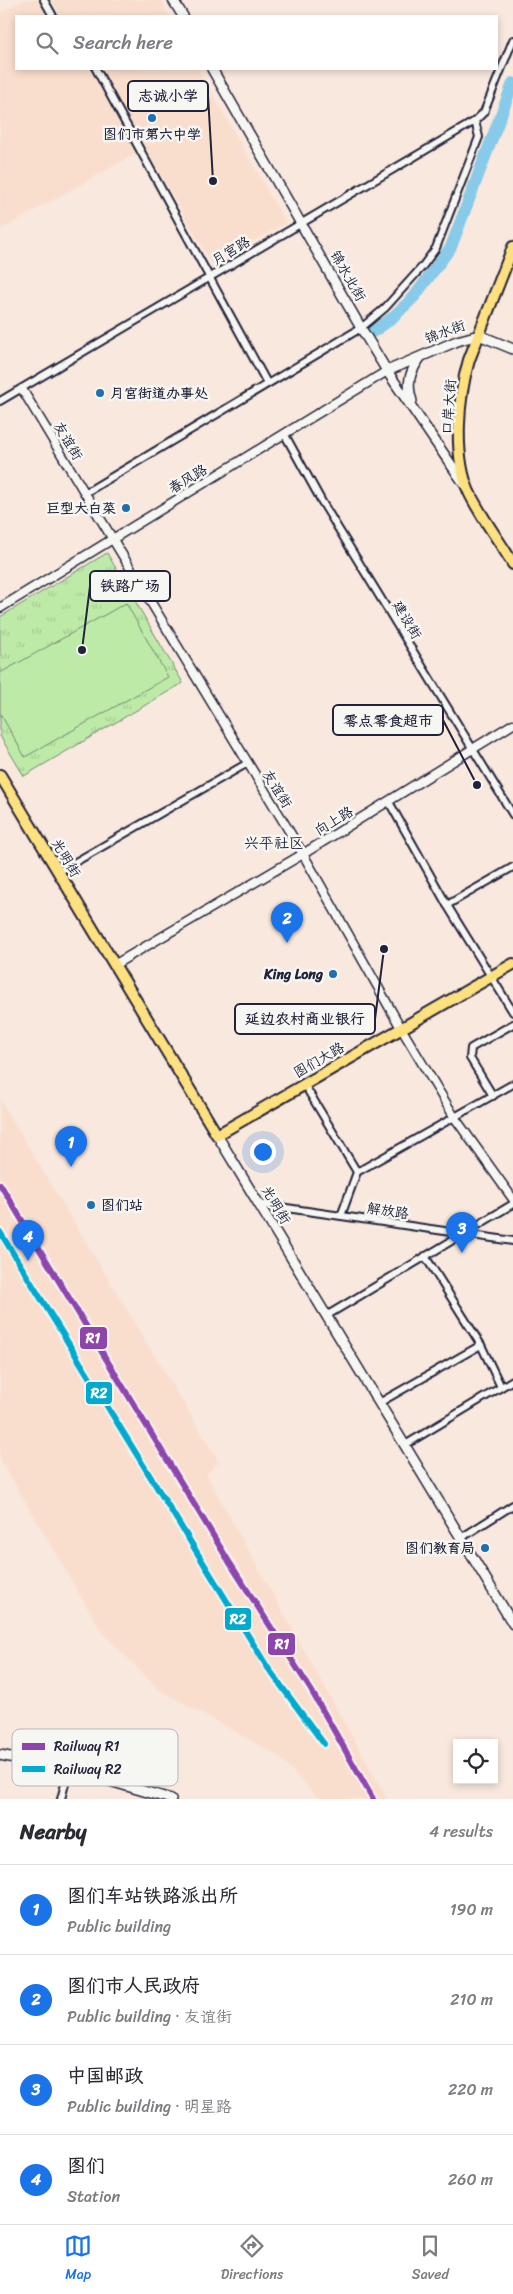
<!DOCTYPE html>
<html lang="en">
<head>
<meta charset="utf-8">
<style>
	body { margin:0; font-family:Sriracha,"LXGW WenKai TC",sans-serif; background:#f7f7f7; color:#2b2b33 }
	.controls { position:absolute; right:15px; bottom:15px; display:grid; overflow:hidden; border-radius:0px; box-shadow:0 2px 8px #0003 }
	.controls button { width:45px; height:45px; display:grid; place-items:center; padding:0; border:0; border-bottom:1px solid #e1e1e2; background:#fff; color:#2b2b33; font:25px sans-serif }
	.you { position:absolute; left:262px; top:1151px; width:18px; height:18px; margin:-12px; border:4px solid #fff; border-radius:50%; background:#1a73e8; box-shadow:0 0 0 8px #1a73e833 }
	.badge { display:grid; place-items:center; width:32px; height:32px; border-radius:50%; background:#1a73e8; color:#fff; font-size:16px; font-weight:700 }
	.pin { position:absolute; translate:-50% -41px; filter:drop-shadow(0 1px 2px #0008) }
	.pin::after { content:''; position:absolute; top:26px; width:18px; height:15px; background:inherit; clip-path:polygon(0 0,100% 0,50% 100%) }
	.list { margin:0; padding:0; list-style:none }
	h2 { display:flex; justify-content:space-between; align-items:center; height:65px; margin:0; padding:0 20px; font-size:21px }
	h2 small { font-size:16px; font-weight:400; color:#7c7c81 }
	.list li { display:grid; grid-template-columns:32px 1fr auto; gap:15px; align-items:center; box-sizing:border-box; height:90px; padding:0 20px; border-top:1px solid #e1e1e2 }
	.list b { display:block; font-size:19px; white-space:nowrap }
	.list p { margin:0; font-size:16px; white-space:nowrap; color:#7c7c81 }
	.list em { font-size:16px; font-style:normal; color:#7c7c81 }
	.icon { flex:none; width:28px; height:28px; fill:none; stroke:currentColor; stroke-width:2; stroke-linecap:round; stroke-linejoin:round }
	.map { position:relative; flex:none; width:513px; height:1799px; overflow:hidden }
	.search { position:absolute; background:#fff; box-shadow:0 2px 8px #0003; left:15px; right:15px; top:15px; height:55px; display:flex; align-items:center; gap:12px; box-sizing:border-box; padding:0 18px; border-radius:0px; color:#7c7c81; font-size:19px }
	.sheet { height:425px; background:#fff }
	nav { display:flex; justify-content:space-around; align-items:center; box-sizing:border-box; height:70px; border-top:1px solid #e1e1e2; background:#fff; font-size:14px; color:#7c7c81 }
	nav a { display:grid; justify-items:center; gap:2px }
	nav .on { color:#1a73e8 }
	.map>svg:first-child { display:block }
</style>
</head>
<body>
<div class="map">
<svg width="513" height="1799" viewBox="0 0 513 1799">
	<defs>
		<pattern id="grass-tufts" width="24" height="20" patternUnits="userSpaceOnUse" patternTransform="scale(1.25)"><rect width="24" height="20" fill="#beeaa8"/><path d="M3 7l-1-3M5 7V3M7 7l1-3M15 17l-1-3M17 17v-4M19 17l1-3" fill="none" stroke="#a3c892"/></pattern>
	</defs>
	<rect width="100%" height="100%" fill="#f8e8dd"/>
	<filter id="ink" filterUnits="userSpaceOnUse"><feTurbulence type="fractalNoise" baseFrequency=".02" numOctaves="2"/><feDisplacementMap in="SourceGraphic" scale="10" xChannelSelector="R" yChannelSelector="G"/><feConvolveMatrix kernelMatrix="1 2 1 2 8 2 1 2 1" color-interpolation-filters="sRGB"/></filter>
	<g filter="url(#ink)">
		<g fill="#f9dece">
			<path d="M24,0H38L48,16H16V69H92L138,152L0,230V13Z"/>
			<path d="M52,0H161L169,16H61Z"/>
			<path d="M100,69H198L286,223L212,264Z"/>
			<path d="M0,1100L219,1462L206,1474L387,1799H319L277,1755L158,1689L102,1632L0,1459Z"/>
		</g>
		<path fill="url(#grass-tufts)" stroke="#708672" d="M107,553L183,683L24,776L0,736V617Z"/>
		<path fill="#beeaa8" stroke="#708672" d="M126,603L168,677L25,757L0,713V673Z"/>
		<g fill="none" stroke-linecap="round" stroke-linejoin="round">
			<path stroke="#88cae9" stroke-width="12" d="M374,331L391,319L414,297L451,247L513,83"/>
			<defs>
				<g id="minor">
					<path d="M44,0L53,16"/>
					<path d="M96,69L267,383"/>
					<path d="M0,401L475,121"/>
					<path d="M285,435L322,502L513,815"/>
					<path d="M85,493L361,328L385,308L422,267L436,248L479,137L475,121L484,112L513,40"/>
					<path d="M389,802L447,905L513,1012"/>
					<path d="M58,872L246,764"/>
					<path d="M447,905L513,867"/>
					<path d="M304,1084L357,1172L341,1216"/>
					<path d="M493,1096L470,1058L471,1048L513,1024"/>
					<path d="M357,1172L513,1084"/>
					<path d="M259,1204L513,1241"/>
					<path d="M425,1256L481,1345L501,1387"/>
					<path d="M326,1316L513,1204"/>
					<path d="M379,1403L481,1345"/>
					<path d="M405,1445L513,1380"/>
					<path d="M461,1538L513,1505"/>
					<path d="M61,1799L69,1769"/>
				</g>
				<g id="tertiary">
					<path d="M22,389L303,854L401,1028L455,1118L513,1199"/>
					<path d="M0,608L387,371"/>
					<path d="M114,965L303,854L513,724"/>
				</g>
				<g id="secondary">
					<path d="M173,0L183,16"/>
					<path d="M212,69L361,328L387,371L465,485"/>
					<path d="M387,371L457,341L479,335L513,349"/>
					<path d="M412,401C406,383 410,372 420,358"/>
					<path d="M217,1135L513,1624"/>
					<path d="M0,1755L69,1769L171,1799"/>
				</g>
				<path id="primary" d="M0,775L217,1135L513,964"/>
				<path id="trunk" d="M513,247L469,360C458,397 453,456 469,492C481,517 499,540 513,564"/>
			</defs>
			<use href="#minor" stroke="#22223b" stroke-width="10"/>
			<use href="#tertiary" stroke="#22223b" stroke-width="11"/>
			<use href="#secondary" stroke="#22223b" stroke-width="12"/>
			<use href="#primary" stroke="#22223b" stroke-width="14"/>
			<use href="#trunk" stroke="#22223b" stroke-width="14"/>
			<use href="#minor" stroke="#f6f6f2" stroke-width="6"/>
			<use href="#tertiary" stroke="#f6f6f2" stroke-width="8"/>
			<use href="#secondary" stroke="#f6f6f2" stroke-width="9"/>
			<use href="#primary" stroke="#fde080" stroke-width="10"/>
			<use href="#trunk" stroke="#fde080" stroke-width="10"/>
			<defs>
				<path id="rail-1" d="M0,1184L228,1560L311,1690L373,1799"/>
				<path id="rail-2" d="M0,1232L268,1668L324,1744"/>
			</defs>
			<use href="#rail-1" stroke="#f6f6f2" stroke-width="10"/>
			<use href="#rail-2" stroke="#f6f6f2" stroke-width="10"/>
			<use href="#rail-1" stroke="#8e44ad" stroke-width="6"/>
			<use href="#rail-2" stroke="#00a9ce" stroke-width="6"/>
		</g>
	</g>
	<g fill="#1f6fb2" stroke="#f6f6f2" stroke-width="2">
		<circle cx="152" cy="118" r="5"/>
		<circle cx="100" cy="393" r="5"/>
		<circle cx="126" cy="508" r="5"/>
		<circle cx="333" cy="974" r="5"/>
		<circle cx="91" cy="1205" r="5"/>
		<circle cx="485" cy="1548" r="5"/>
	</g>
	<g text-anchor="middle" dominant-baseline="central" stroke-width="5" stroke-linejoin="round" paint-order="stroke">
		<g font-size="14" font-weight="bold" fill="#22223b" stroke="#f6f6f2" text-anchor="end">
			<text x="152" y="134" text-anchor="middle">图们市第六中学</text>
			<text x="110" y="393" text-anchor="start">月宫街道办事处</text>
			<text x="116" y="508">巨型大白菜</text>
			<text x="323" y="974">King Long</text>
			<text x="101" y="1205" text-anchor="start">图们站</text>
			<text x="475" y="1548">图们教育局</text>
		</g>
		<g font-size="14" fill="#22223b" stroke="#f6f6f2">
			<text transform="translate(231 251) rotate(-31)">月宫路</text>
			<text transform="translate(348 276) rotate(60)">锦水北街</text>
			<text transform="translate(445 332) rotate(-21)">锦水街</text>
			<text transform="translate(449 407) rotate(-86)">口岸大街</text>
			<text transform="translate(68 441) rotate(59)">友谊街</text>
			<text transform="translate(188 479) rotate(-31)">春风路</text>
			<text transform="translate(407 620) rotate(59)">建设街</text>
			<text transform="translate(277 789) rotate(58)">友谊街</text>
			<text transform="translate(334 821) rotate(-31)">向上路</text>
			<text transform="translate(66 858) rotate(59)">光明街</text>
			<text transform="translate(319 1060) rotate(-30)">图们大路</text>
			<text transform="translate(276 1205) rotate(59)">光明街</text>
			<text transform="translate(388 1211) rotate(8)">解放路</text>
		</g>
		<g font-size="15" fill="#22223b" stroke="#f6f6f2">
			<text x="274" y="843">兴平社区</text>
		</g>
	</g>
	<rect x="12" y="1729" width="166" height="57" rx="8" fill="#f6f6f2" stroke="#b6b6bb" stroke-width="1"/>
	<rect x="22" y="1743" width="23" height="7" fill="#8e44ad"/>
	<rect x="22" y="1766" width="23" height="6" fill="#00a9ce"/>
	<g font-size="14" fill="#22223b">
		<text x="54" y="1751">Railway R1</text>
		<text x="54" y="1774">Railway R2</text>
	</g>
	<path fill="none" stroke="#22223b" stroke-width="2" d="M213 181L208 96M82 650L90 586M477 785L443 720M384 949L375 1019"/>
	<g fill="#22223b" stroke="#f6f6f2" stroke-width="2">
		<circle cx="213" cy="181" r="5"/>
		<circle cx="82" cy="650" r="5"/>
		<circle cx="477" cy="785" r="5"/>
		<circle cx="384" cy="949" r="5"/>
	</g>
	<g fill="#f6f6f2" stroke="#22223b" stroke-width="2">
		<rect x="128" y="81" width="80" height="30" rx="5"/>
		<rect x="90" y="571" width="80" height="30" rx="5"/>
		<rect x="333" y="705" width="110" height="30" rx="5"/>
		<rect x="235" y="1004" width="140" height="30" rx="5"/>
	</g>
	<g font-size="15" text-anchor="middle" font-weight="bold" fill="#22223b">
		<text x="168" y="101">志诚小学</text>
		<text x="130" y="591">铁路广场</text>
		<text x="388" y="726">零点零食超市</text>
		<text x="305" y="1024">延边农村商业银行</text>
	</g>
	<g stroke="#f6f6f2" stroke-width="2">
		<rect x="79" y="1326" width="29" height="24" rx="5" fill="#8e44ad"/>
		<rect x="85" y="1381" width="28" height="24" rx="5" fill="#00a9ce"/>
		<rect x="224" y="1607" width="28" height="24" rx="5" fill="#00a9ce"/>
		<rect x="267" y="1632" width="29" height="24" rx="5" fill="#8e44ad"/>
	</g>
	<g font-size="14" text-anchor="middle" font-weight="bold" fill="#fff">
		<text x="93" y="1343">R1</text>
		<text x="99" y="1398">R2</text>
		<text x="238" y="1624">R2</text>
		<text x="282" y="1649">R1</text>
	</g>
</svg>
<div class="controls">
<button><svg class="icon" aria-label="locate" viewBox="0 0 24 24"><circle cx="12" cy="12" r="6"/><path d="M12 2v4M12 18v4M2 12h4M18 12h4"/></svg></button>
</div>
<div class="you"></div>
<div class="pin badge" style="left:71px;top:1167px">1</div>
<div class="pin badge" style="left:287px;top:943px">2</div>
<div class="pin badge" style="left:462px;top:1253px">3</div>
<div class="pin badge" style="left:28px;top:1261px">4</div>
<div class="search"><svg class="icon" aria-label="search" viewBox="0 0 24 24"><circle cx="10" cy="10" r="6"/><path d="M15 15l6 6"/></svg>Search here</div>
</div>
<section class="sheet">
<h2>Nearby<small>4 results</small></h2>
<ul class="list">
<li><span class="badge">1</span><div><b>图们车站铁路派出所</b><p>Public building</p></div><em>190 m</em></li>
<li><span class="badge">2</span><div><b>图们市人民政府</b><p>Public building · 友谊街</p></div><em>210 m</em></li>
<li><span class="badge">3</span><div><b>中国邮政</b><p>Public building · 明星路</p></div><em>220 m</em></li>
<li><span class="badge">4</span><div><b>图们</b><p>Station</p></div><em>260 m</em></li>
</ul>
</section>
<nav>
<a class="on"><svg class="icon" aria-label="map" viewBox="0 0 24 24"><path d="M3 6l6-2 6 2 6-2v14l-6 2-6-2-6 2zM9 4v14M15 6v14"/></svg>Map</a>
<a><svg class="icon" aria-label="directions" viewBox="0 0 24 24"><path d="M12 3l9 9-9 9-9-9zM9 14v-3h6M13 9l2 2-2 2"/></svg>Directions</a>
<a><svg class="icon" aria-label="saved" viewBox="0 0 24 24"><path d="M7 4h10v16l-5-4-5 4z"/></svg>Saved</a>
</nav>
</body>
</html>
